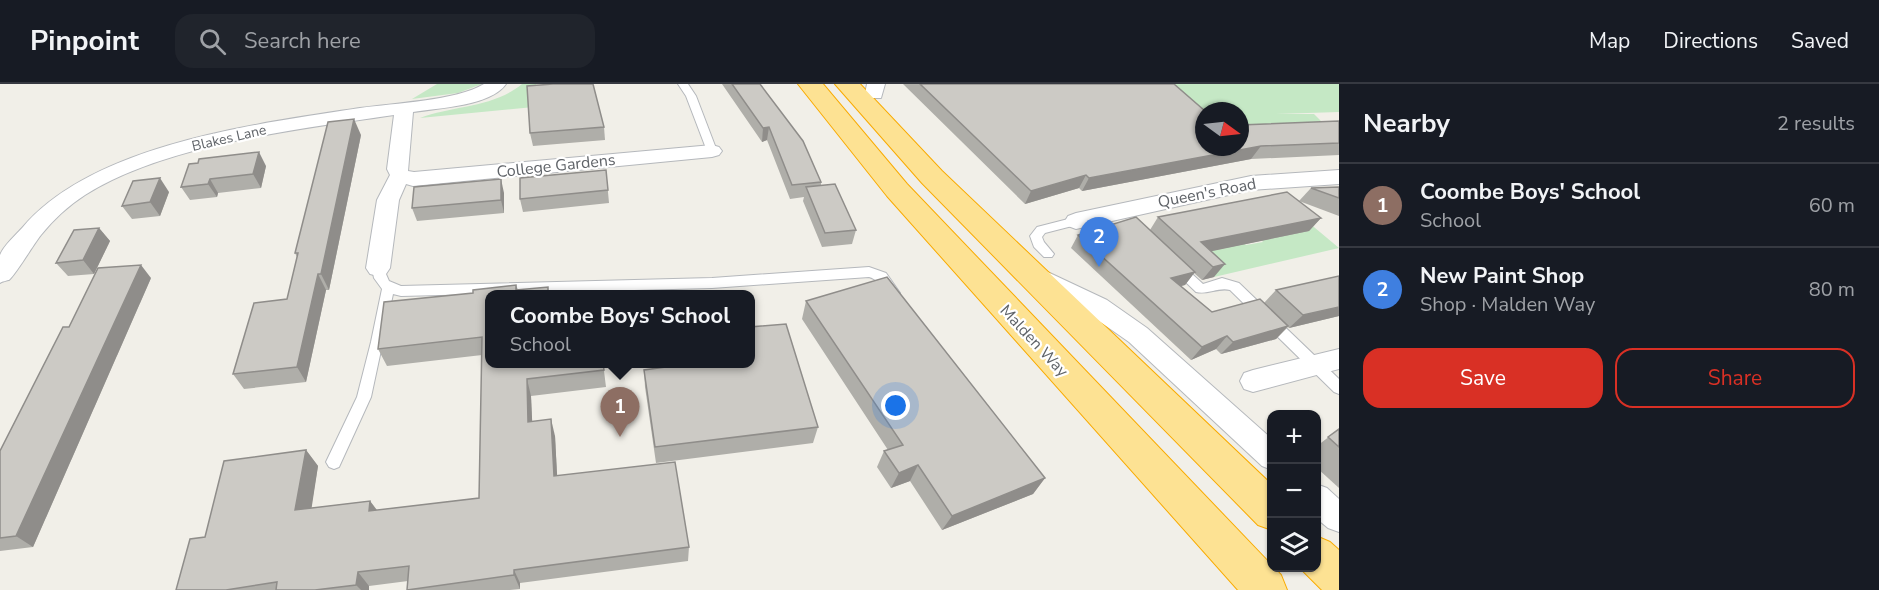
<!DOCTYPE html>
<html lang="en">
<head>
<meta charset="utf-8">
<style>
	body { margin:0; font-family:"Nunito Sans",sans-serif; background:#20242c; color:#f1f3f6 }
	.controls { position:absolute; right:18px; bottom:18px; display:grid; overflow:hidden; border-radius:12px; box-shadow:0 2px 4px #0004 }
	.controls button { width:54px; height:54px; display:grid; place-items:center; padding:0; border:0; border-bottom:2px solid #363941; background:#171b24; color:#f1f3f6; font:30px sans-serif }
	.compass { position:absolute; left:1195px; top:18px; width:54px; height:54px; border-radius:50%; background:#171b24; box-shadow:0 2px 4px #0004; rotate:105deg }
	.you { position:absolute; left:896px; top:322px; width:21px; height:21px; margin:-15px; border:4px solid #fff; border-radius:50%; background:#1a73e8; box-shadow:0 0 0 9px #1a73e833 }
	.badge { display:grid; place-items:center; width:39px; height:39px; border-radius:50%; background:#d93025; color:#fff; font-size:20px; font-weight:700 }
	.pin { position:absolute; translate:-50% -50px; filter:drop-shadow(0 2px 3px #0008) }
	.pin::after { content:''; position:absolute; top:32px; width:21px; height:18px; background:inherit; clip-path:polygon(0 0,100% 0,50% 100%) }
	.popup { position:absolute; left:485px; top:206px; width:270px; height:78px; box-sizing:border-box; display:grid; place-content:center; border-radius:12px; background:#171b24; filter:drop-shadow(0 2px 4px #0005); font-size:20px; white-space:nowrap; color:#9ea1a6 }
	.popup b { font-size:22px; color:#f1f3f6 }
	.popup::after { content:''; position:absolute; left:50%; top:100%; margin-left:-12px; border:12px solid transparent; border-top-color:#171b24 }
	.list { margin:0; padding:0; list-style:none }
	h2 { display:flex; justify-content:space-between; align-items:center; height:78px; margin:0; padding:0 24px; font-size:26px }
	h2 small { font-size:20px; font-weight:400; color:#9ea1a6 }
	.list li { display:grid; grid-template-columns:39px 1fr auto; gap:18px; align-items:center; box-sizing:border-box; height:84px; padding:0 24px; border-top:2px solid #363941 }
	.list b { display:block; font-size:22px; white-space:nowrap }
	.list p { margin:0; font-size:20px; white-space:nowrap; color:#9ea1a6 }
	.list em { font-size:20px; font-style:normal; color:#9ea1a6 }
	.actions { display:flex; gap:12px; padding:18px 24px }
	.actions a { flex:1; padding:14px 0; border:2px solid #d93025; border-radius:18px; text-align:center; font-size:21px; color:#d93025 }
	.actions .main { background:#d93025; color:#fff }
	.icon { flex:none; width:33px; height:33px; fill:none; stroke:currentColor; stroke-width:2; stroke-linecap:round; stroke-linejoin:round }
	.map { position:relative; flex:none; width:1339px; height:506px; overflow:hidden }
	header { display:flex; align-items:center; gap:36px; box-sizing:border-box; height:84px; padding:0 30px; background:#171b24; border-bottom:2px solid #363941 }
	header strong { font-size:28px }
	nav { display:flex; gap:33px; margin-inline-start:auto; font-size:21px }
	.search { width:420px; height:54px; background:#20242c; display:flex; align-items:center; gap:15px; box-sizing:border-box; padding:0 21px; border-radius:18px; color:#9ea1a6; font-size:22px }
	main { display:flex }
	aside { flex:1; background:#171b24 }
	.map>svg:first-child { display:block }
</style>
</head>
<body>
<header>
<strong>Pinpoint</strong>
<div class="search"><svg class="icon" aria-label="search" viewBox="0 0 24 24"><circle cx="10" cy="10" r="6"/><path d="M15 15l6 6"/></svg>Search here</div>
<nav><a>Map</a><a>Directions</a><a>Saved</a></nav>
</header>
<main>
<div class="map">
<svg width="1339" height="506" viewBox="0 0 1339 506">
	<rect width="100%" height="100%" fill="#f1efe8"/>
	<g fill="#c5e8c5">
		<path d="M437,0H482L458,9L412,15Z"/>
		<path d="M522,0H536L544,22L420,34C454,21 493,24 522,0Z"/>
		<path d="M1049,0H1339V28L1276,30H1314L1333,49L1240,56V33L1243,32L1240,31V27H1204Z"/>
		<path d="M1296,128L1339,164L1214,193L1204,184L1209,167L1226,164L1236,152L1246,161L1263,158L1260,154Z"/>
	</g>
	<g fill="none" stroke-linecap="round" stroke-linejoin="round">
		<defs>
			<g id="lane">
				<path d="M678,0H688L696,12L717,67L716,69H708L707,67L686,12Z"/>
				<path d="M1076,133L1082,137L1080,140L1045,149L1042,153L1044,158L1054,170L1052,173H1044L1034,163L1030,152L1037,143Z"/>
				<path d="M1176,178L1180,179L1203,200L1222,194L1239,199L1339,295V310L1334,308L1230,206C1218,203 1208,211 1196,208L1172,185L1170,182Z"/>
				<path d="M378,180L382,181L389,197L401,202L712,194L869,183L886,189L900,209L894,214C882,210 883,197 869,193L712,204L401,212L393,210L371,313L339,383L334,385L329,383L326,378L357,313L371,258L382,205L374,194L372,184Z"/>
			</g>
			<g id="street">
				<path d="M484,0H506C491,22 438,24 413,28L408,87L414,88L712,61L719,63L722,67L719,71L712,73L413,102L406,100L399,116L390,184L386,190L378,192L370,190L366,184L377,116L390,91L387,85L394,31C300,45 165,60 85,111C68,122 53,136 41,151C33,161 16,190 9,196C8,196 1,198 0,199C0,191 0,178 0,171C4,161 16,151 23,143C94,60 256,40 360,24C394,19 456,17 484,0Z"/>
				<path d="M867,0H885L881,14H867L865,10Z"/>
				<path d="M1339,86V100L1251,106L1076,145L1068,142L1065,137L1068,132L1076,129L1251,92Z"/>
				<path d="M1039,184L1107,216L1147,244L1272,355V386L1262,382L1129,258L1089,230L1031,199L1027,193L1031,187Z"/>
				<path d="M1339,265V285L1253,308L1244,305L1240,297L1244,289L1253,286Z"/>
				<path d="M1316,400L1327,404L1339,415V448L1328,444L1316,434Z"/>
			</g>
			<g id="highway">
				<path d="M798,0H823L907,100L1281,491L1287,506H1238L887,112Z"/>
				<path d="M835,0H860L942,87L1272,401V446L1258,441L922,99Z"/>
				<path d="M1316,452L1330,458L1339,466V506H1322L1300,484H1316Z"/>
			</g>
		</defs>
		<use href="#lane" stroke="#b5b8bc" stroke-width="2"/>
		<use href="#street" stroke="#b5b8bc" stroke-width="2"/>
		<use href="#highway" stroke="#f9ab00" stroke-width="2"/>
		<use href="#lane" fill="#fff" fill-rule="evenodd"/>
		<use href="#street" fill="#fff" fill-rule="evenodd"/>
		<use href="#highway" fill="#fde293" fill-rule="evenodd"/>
	</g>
	<g fill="#afaea9">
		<path d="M722,0H760L821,98V102L856,146L852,160L822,163L803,117L804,113L790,115L767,56L762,58Z"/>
		<path d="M903,0H1174L1204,63L1339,37V71L1251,75L1082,107L1079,104L1025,120Z"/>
		<path d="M604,43L605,56L533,62L530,49Z"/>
		<path d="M361,51L329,206H326L306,298L244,305L233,290L287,215L297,173L295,169Z"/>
		<path d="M189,80L266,82L261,104L218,109L217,113L190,116L181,103Z"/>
		<path d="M606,86L609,119L523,128L520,115Z"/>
		<path d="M1339,103V132L1299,117L1311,104Z"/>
		<path d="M169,108L160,132L132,135L122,122Z"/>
		<path d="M504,109V129L417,137L412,124Z"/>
		<path d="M1158,133L1321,134L1309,147L1211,167L1214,193L1202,196L1194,189L1185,201L1180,202L1212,228L1264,219L1276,206L1339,232L1289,244L1288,243L1276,255L1221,270L1216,265L1191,276L1071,164L1078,151L1150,146Z"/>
		<path d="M99,144L110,157L94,190L68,192L56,179Z"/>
		<path d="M151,194L33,463L0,467V367Z"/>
		<path d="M516,201L518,206L489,279H603L606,303L531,312L532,338L555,352L557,392L689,463L688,477L520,499V505L510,506H408V497L369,502V506H176L205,453L306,366L318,382L311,424L370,417L377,426L479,414L482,271L387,282L378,265L473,209Z"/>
		<path d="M806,217L1045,394L1033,410L942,446L910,397L891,404L877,383L884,367L888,366L802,235Z"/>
		<path d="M691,279H750L818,343L813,359L656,379L645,303L644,286L691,281Z"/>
		<path d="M1339,345V404L1317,384V362Z"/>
	</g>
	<g fill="#8f8d8a">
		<path d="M354,35L361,51L329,206L321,190Z"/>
		<path d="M769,43L767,56L762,58L763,44Z"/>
		<path d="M1261,62L1251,75L1082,107L1089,94Z"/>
		<path d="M259,68L266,82L261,104L253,90Z"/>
		<path d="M1086,91L1079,104L1025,120L1031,107Z"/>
		<path d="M160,94L169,108L160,132L150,118Z"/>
		<path d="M210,95L218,109L217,113L208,100Z"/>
		<path d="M501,95L504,109V129L501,116Z"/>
		<path d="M1321,134L1309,147L1198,170L1201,158Z"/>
		<path d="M99,144L110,157L94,190L83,176Z"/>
		<path d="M1225,180L1214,193L1202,196L1213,183Z"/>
		<path d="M141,181L151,194L33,463L16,452Z"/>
		<path d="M1195,188L1185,201L1162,207L1171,194Z"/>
		<path d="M318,190L326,206L306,298L297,283Z"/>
		<path d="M1339,223V232L1289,244L1303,231Z"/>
		<path d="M1288,242L1276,255L1221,270L1233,258Z"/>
		<path d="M1227,252L1216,265L1191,276L1202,263Z"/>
		<path d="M527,295L531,312L533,355L528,338Z"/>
		<path d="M551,335L555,352L558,408L554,392Z"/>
		<path d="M306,366L318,382L309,441L295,426Z"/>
		<path d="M918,381L910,397L891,404L899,389Z"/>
		<path d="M1045,394L1033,410L942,446L952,432Z"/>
		<path d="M370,417L381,432L369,427Z"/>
		<path d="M514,486L520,499V505L514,491Z"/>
		<path d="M358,488L369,502V506H361L356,501Z"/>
	</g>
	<g fill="#cccac5" stroke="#8f8d8a" stroke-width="1.5">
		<path d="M553,0H593L604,43L530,49L527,2Z"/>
		<path d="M732,0H760L803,57L821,98L792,101L769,43L763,44Z"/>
		<path d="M920,0H1174L1205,27H1204V63H1240V41L1339,37V59L1261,62L1089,94L1086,91L1031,107Z"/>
		<path d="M354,35L321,190H318L297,283L233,290L254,219L287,215L298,169H295L328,38Z"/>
		<path d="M259,68L253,90L210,95L208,100L181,103L189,80L198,79L199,75Z"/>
		<path d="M606,86L608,106L520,115V94Z"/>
		<path d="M160,94L150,118L122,122L133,97Z"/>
		<path d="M501,95V116L412,124L414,103Z"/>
		<path d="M835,100L856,146L825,149L806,103Z"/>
		<path d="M1339,103V114L1311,104Z"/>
		<path d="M1287,108L1321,134L1201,158L1225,180L1213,183L1158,133Z"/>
		<path d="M1136,133L1195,188L1171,194L1212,228L1260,215L1288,242L1233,258L1227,252L1202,263L1078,151Z"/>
		<path d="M99,144L83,176L56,179L74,146Z"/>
		<path d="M141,181L16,452L0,454V367L63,243H69L98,184Z"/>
		<path d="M1339,192V223L1303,231L1276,206Z"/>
		<path d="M887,193L1045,394L952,432L918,381L899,389L884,367L903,361L806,217Z"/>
		<path d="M516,201V206L548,203V210H489V279H603L604,286L527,295L528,338L551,335L554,392L675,378L689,463L514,486V491L407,506L409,482L358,488L356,501L315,506H276L277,498L226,506H176L190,455L205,453L224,377L306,366L295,426L370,417L369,427L479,414L482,253L378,265L384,218L473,209V206Z"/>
		<path d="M786,240L818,343L655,363L644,286L695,279H750V243Z"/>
		<path d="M1339,345V363L1328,353Z"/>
	</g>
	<g text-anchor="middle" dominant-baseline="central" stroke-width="4.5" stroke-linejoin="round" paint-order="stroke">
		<g font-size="14" fill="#5f6368" stroke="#fff">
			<text transform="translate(229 54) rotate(-13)">Blakes Lane</text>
		</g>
		<g font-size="16" fill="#5f6368" stroke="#fff">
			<text transform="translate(556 82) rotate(-6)">College Gardens</text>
			<text transform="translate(1207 109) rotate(-11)">Queen's Road</text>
			<text transform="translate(1034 257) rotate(47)">Malden Way</text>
		</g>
	</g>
</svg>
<div class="controls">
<button>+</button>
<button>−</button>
<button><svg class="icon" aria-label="layers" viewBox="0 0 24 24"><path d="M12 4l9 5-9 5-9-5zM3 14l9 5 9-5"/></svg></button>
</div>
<svg class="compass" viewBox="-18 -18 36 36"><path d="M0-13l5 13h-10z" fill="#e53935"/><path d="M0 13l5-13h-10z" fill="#9ea1a6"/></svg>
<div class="you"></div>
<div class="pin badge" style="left:620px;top:353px;background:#8d6e63">1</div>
<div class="popup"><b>Coombe Boys' School</b>School</div>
<div class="pin badge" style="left:1099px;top:183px;background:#3f7fe0">2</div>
</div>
<aside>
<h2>Nearby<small>2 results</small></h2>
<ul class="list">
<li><span class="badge" style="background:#8d6e63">1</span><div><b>Coombe Boys' School</b><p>School</p></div><em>60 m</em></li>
<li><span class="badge" style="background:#3f7fe0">2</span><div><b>New Paint Shop</b><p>Shop · Malden Way</p></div><em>80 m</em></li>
</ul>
<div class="actions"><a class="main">Save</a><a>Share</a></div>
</aside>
</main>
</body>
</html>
